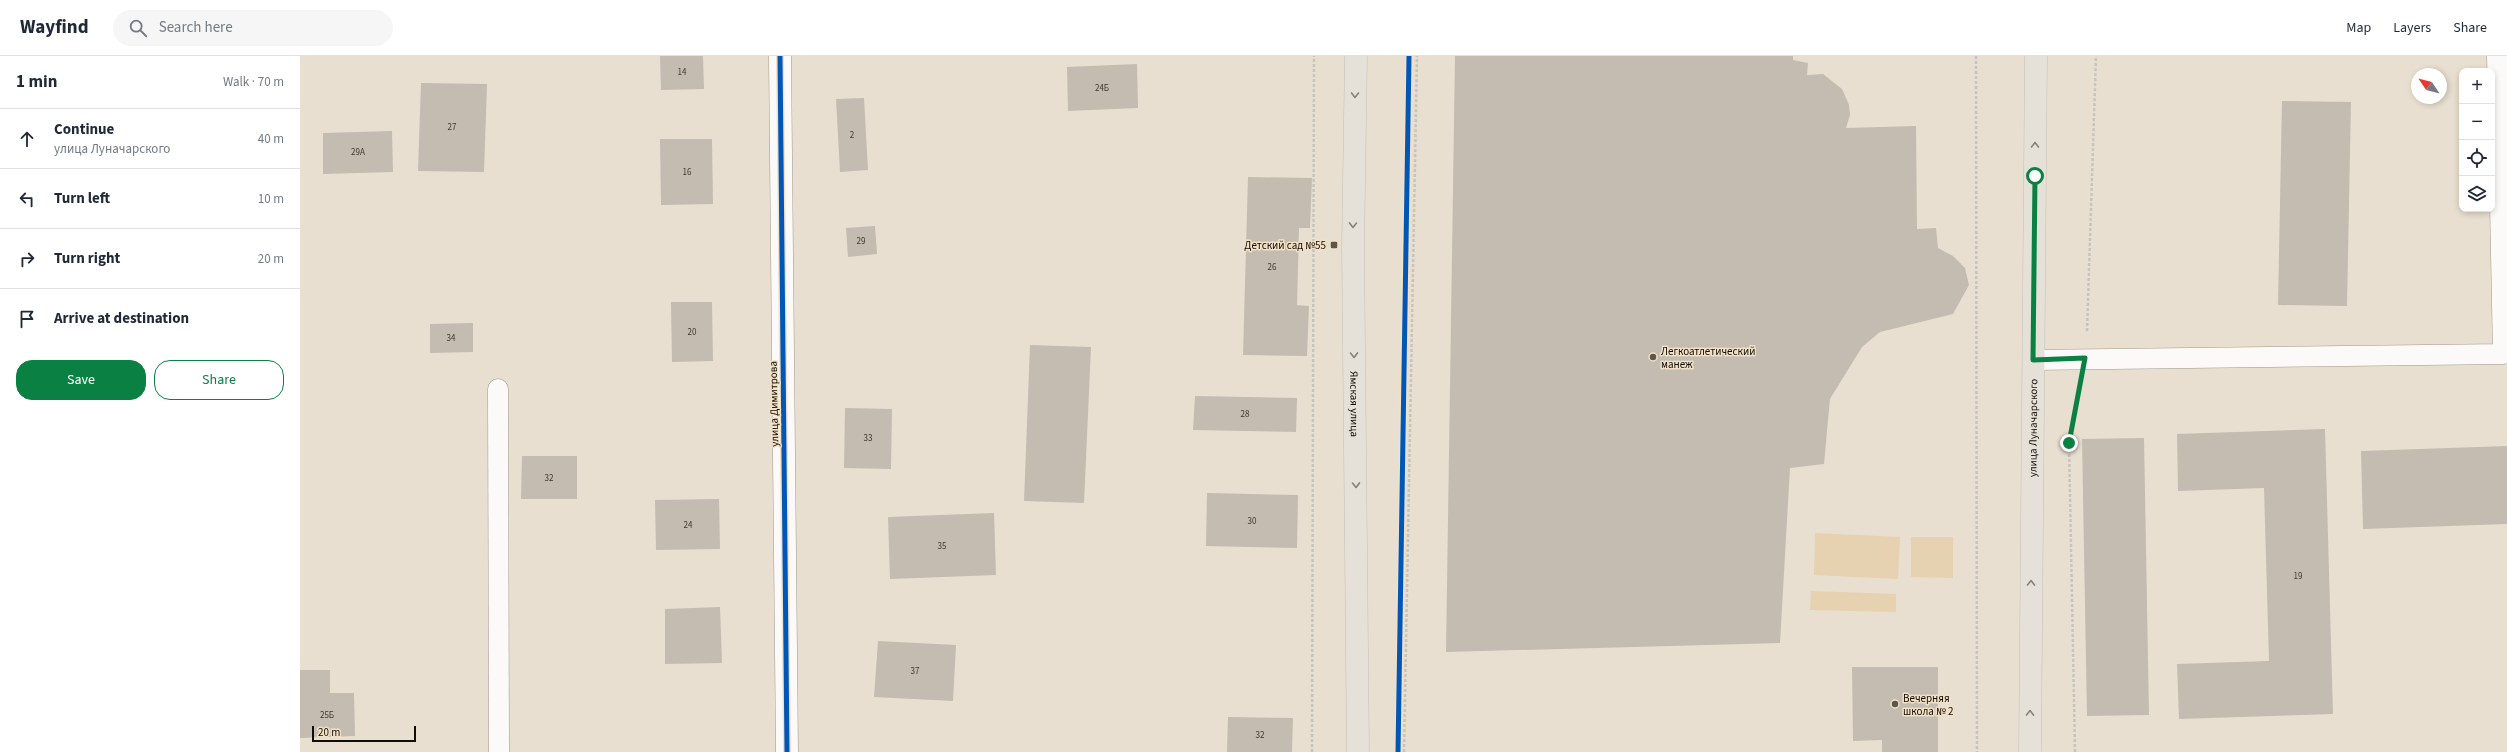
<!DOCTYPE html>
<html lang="en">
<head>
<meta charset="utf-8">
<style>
	body { margin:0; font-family:"Source Sans 3",sans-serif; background:#f6f6f7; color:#1f2937 }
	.controls { position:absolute; right:12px; top:12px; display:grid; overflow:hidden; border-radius:8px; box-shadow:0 2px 6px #0003 }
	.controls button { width:36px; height:36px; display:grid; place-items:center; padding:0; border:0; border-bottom:1px solid #e0e1e3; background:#fff; color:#1f2937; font:20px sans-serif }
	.compass { position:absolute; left:2111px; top:12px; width:36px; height:36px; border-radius:50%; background:#fff; box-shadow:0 2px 6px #0003; rotate:305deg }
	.scale { position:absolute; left:12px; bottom:10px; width:104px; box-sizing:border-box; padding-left:4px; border:2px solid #110c04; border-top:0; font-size:11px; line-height:14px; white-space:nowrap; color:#110c04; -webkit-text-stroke:3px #f2e1c6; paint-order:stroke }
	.stop { position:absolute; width:12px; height:12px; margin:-9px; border:3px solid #0b8043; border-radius:50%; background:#fff }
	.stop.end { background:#0b8043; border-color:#fff; box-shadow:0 1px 4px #0008 }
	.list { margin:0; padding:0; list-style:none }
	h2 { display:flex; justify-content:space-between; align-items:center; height:52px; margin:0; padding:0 16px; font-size:17px }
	h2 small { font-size:13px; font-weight:400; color:#747a83 }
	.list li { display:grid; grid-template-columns:26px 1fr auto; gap:12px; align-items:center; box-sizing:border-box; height:60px; padding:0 16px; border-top:1px solid #e0e1e3 }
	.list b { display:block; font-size:15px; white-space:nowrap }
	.list p { margin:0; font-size:13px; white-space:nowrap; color:#747a83 }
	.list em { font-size:13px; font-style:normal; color:#747a83 }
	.actions { display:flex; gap:8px; padding:12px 16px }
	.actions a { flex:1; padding:9px 0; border:1px solid #0b8043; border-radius:16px; text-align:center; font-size:14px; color:#0b8043 }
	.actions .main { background:#0b8043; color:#fff }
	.icon { flex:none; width:22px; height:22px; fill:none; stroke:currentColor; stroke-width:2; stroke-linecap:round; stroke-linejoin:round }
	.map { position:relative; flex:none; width:2207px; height:696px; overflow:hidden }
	header { display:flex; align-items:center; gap:24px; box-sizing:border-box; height:56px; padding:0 20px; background:#fff; border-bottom:1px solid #e0e1e3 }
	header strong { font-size:19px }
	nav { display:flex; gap:22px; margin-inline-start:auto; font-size:14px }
	.search { width:280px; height:36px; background:#f6f6f7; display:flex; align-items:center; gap:10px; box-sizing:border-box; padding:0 14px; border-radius:22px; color:#747a83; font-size:15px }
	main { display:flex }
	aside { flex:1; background:#fff }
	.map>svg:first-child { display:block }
</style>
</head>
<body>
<header>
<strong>Wayfind</strong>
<div class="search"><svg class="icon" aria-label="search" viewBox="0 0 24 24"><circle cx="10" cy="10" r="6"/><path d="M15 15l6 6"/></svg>Search here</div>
<nav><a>Map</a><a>Layers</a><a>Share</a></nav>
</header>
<main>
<aside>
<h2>1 min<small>Walk · 70 m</small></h2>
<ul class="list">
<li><svg class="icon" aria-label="ahead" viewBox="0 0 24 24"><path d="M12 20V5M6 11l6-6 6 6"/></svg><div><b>Continue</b><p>улица Луначарского</p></div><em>40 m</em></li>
<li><svg class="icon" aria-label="left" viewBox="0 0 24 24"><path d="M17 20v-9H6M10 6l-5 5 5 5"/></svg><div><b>Turn left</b></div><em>10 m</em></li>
<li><svg class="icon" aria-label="right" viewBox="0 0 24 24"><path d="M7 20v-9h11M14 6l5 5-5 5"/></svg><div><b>Turn right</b></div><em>20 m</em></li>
<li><svg class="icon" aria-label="arrive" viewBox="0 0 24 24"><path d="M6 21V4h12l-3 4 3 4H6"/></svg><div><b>Arrive at destination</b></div></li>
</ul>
<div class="actions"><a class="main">Save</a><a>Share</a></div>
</aside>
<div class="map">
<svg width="2207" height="696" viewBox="0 0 2207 696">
	<rect width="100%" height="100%" fill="#e8dfd0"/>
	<g fill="#e6d1b0">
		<path d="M1515,477L1600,481L1598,523L1514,519Z"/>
		<path d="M1611,481H1653V522L1611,521Z"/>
		<path d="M1511,535L1596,538V556L1510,554Z"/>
	</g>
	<g fill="#c4bcb1">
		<path d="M360,0H403L404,33L361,34Z"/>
		<path d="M1155,0H1493V4L1508,7L1507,19L1523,18L1542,33L1549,49L1550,59L1546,72L1616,70L1617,173L1636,172L1638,192L1653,200L1665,212L1669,229L1653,258L1580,276L1562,291L1530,343L1524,408L1490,412L1480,587L1146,596Z"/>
		<path d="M837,8L838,52L768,55L767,11Z"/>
		<path d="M121,27L187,28L184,116L118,115Z"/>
		<path d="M564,42L568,114L540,116L536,43Z"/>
		<path d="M1982,45L2051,46L2047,250L1978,249Z"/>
		<path d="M92,75L93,116L23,118V77Z"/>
		<path d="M360,83H412L413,148L361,149Z"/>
		<path d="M948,121L1012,122L1010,172H999L997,249L1009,250L1007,300L943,299Z"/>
		<path d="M575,170L577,198L548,201L546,172Z"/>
		<path d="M371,246H412L413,305L372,306Z"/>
		<path d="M173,267V296L130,297V268Z"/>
		<path d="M730,289L791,291L784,447L724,445Z"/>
		<path d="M895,340L997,342L996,376L893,374Z"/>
		<path d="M545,352L592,353L591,413L544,412Z"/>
		<path d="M2025,373L2033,658L1879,663L1877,608L1969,605L1964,432L1878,435L1877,378Z"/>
		<path d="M1844,382L1849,659L1787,660L1782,383Z"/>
		<path d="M2207,390V468L2063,473L2061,395Z"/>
		<path d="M222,400H277V443H221Z"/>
		<path d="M907,437L998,439L997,492L906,490Z"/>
		<path d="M419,443L420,493L356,494L355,444Z"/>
		<path d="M694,457L696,519L590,523L588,461Z"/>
		<path d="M420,551L422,607L365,608V553Z"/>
		<path d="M578,585L656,589L653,645L574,641Z"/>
		<path d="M1552,611H1638V696H1582V684L1553,685Z"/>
		<path d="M0,614H30V637H54L55,680L0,682Z"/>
		<path d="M928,661L993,662L992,696H927Z"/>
	</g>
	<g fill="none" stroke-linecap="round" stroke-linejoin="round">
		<defs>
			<g id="lane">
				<path d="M1733,304L2203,298L2197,0"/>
				<path d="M198,333L199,696"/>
			</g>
			<path id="street" d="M480,0L487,696"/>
			<g id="primary">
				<path id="s1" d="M1056,0L1053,191L1058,696"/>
				<path id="s2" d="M1730,696L1736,0"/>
			</g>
		</defs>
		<use href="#lane" stroke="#a0998d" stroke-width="21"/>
		<use href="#street" stroke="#a0998d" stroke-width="23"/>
		<use href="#primary" stroke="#c3bfb7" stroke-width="23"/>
		<g stroke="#c7c4bf" stroke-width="2.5" stroke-dasharray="3 2" stroke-linecap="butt">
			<path d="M1676,0L1677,696"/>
			<path d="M1787,275L1796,0"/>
			<path d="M1012,696L1014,0"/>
			<path d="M1104,696L1117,0"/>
			<path d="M1775,696L1769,387L1780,332"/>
		</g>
		<use href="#lane" stroke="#fcfaf8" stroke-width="20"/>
		<use href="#street" stroke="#fcfaf8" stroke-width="22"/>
		<use href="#primary" stroke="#e5e1d9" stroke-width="22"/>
		<defs>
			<g id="cycleway">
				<path d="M480,0L487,696"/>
				<path d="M1098,696L1109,0"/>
			</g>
		</defs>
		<use href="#cycleway" stroke="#f2e1c6" stroke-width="8"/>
		<use href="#cycleway" stroke="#0057b8" stroke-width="5"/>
	</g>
	<defs><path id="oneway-chevron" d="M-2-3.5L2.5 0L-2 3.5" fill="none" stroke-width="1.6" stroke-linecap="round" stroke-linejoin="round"/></defs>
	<g stroke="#868179">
		<use href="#oneway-chevron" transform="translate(1055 39) rotate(91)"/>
		<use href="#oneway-chevron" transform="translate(1735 89) rotate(-90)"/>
		<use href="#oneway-chevron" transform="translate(1053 169) rotate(91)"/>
		<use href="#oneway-chevron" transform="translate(1054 299) rotate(89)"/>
		<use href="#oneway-chevron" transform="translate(1056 429) rotate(89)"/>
		<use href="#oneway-chevron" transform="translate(1731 527) rotate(-89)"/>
		<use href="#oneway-chevron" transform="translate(1730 657) rotate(-89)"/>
	</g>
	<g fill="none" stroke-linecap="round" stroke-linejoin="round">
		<path stroke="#0b8043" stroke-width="5" d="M1735,120L1733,304L1785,302L1769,387"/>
	</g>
	<g fill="#5c564b" stroke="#f2e1c6" stroke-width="1.5">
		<rect x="1030" y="185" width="8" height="8" rx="2"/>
		<circle cx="1353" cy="301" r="4"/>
		<circle cx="1595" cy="648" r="4"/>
	</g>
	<g text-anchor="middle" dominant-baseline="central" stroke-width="3" stroke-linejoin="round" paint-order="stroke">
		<g font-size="9" fill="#3e382f">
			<text x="382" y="16">14</text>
			<text x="802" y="32">24Б</text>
			<text x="152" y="71">27</text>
			<text x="552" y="79">2</text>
			<text x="58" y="96">29А</text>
			<text x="387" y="116">16</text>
			<text x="561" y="185">29</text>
			<text x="972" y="211">26</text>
			<text x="392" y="276">20</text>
			<text x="151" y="282">34</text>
			<text x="945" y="358">28</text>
			<text x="568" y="382">33</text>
			<text x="249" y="422">32</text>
			<text x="952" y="465">30</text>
			<text x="388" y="469">24</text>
			<text x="642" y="490">35</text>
			<text x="1998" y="520">19</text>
			<text x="615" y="615">37</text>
			<text x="27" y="659">25Б</text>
			<text x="960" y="679">32</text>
		</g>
		<g font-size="11" fill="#110c04" stroke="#f2e1c6" text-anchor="start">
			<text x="1026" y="189" text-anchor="end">Детский сад №55</text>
			<text x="1361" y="295">Легкоатлетический<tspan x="1361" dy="13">манеж</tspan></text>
			<text x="1603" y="642">Вечерняя<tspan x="1603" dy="13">школа № 2</tspan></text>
		</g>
		<g font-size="11" fill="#110c04" stroke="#f2e1c6">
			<text transform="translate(474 348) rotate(-91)">улица Димитрова</text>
			<text stroke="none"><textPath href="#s1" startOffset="348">Ямская улица</textPath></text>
			<text stroke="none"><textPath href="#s2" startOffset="324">улица Луначарского</textPath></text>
		</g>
	</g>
</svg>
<div class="controls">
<button>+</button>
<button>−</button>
<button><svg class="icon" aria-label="locate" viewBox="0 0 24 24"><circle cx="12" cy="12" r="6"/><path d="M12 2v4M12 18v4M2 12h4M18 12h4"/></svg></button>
<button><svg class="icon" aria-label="layers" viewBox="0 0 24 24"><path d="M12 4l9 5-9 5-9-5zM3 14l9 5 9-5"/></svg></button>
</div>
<svg class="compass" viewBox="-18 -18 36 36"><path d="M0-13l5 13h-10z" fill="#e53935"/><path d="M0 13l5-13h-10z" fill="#747a83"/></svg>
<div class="scale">20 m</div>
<div class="stop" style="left:1735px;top:120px"></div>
<div class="stop end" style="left:1769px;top:387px"></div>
</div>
</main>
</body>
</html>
